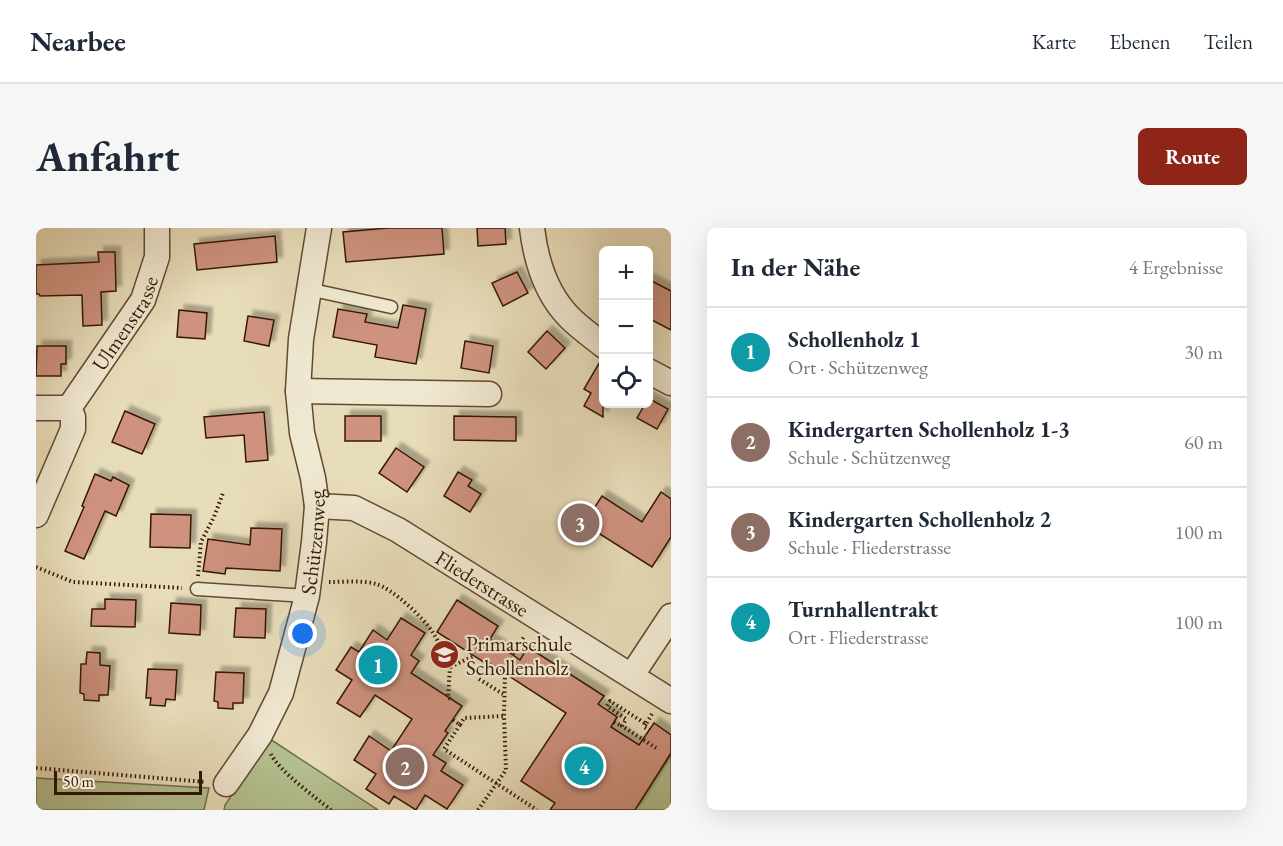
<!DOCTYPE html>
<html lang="de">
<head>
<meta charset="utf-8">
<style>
	body { margin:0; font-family:"EB Garamond",serif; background:#f6f6f7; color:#1f2937 }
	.controls { position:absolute; right:18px; top:18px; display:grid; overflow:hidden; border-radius:9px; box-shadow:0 6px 24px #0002 }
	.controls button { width:54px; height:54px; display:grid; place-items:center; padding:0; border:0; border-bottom:2px solid #e0e1e3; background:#fff; color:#1f2937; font:30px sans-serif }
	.scale { position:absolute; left:18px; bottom:15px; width:148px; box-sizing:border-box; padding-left:6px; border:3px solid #351904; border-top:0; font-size:16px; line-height:21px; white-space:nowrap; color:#351904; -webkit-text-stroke:4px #f0e9d2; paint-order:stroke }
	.you { position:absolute; left:267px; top:406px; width:21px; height:21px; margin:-15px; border:4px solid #fff; border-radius:50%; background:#1a73e8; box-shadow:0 0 0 9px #1a73e833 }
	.badge { display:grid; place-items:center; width:39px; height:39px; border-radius:50%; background:#8f2418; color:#fff; font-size:20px; font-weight:700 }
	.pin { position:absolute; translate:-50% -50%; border:3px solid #fff; box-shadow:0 2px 6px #0006 }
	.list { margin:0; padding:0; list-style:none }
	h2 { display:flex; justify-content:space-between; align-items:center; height:78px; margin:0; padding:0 24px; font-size:26px }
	h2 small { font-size:20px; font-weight:400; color:#747a83 }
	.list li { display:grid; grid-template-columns:39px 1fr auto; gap:18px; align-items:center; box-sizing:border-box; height:90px; padding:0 24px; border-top:2px solid #e0e1e3 }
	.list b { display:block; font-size:22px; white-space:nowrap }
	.list p { margin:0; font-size:20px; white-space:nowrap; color:#747a83 }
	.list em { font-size:20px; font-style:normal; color:#747a83 }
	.icon { flex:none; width:33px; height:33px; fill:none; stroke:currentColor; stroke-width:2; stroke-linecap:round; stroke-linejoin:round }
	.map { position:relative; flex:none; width:635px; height:582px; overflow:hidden; border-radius:9px }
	header { display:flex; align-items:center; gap:36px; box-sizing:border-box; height:84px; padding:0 30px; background:#fff; border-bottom:2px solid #e0e1e3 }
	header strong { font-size:28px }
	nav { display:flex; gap:33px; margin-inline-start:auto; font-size:21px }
	.intro { display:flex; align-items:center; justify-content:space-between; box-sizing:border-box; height:144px; padding:0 36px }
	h1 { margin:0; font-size:42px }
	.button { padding:15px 27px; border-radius:9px; background:#8f2418; color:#fff; font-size:21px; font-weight:700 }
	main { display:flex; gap:36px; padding:0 36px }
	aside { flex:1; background:#fff; border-radius:9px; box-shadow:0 6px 24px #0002 }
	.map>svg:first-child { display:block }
</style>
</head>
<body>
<header>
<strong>Nearbee</strong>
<nav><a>Karte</a><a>Ebenen</a><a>Teilen</a></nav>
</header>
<div class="intro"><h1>Anfahrt</h1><a class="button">Route</a></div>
<main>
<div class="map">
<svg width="635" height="582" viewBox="0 0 635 582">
	<defs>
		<filter id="shadow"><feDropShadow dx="5.5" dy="-5.5" stdDeviation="1.5" flood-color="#0004"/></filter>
	</defs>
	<rect width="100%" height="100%" fill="#e8ddba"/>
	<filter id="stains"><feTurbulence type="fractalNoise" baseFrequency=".00333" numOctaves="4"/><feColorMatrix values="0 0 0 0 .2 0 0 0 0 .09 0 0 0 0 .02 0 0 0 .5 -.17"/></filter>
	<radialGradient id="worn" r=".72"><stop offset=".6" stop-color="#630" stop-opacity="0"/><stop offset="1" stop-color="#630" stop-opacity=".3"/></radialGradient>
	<g fill="#b4c191" stroke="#746d4a" stroke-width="1.5">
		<path d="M234,511L342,582H188L189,577Z"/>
		<path d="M635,526V582H599Z"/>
		<path d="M0,550L173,560L168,582H0Z"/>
	</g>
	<g fill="#cf927f" stroke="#351904" stroke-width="1.5" filter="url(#shadow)">
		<path d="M352,0H406L408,26L310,34L307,4Z"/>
		<path d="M441,0H469L470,16L442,18Z"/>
		<path d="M239,8L241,34L161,42L158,16Z"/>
		<path d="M62,24H79L80,63L65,64L66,97L47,98L46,67L4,68L3,66H0V37L63,34Z"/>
		<path d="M481,44L492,65L467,78L456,55Z"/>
		<path d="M612,51L635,63V102L612,90Z"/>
		<path d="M367,77L390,81L380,136L339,129L341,117L297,109L302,81L331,86L329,94L362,100Z"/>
		<path d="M143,82L171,85L169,111L141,109Z"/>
		<path d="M212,88L238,92L233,118L208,113Z"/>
		<path d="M511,103L529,120L510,141L492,124Z"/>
		<path d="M429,113L457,118L453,145L425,140Z"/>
		<path d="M1,118H30V136H25V148H0Z"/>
		<path d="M565,132H567V189L548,178L555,165L548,161Z"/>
		<path d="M612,170L632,181L621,201L601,190L609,176H612Z"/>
		<path d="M89,183L119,196L106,226L76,214Z"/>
		<path d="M228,184L232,232L210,234L208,207L170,210L168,189Z"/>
		<rect x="309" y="188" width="36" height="25"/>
		<path d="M418,188L480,189V213L418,212Z"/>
		<path d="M360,220L388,239L371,264L343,245Z"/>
		<path d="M422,244L436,252L432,258L445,266L434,284L408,268Z"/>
		<path d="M59,246L75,253L77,249L93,257L80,288L69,283L48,331L29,323L48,279L46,278Z"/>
		<path d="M625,264L635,271V309L616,339L548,296L566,268L606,294Z"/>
		<path d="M115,286L155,287L154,320L114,319Z"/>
		<path d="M215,300L246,301L244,343L190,340L189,346L167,343L172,311L214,317Z"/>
		<path d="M69,371L100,372L99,399L55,398L56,381H69Z"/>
		<path d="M421,372L462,398L454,411L484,432L492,419L568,468L562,476L581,489L575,499L603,517L618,495L635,507V525L599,582H514L519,575L485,553L530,485L453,435L452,437L401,404Z"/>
		<path d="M135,375L165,377L164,407L133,405Z"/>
		<path d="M200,380L230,381L229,410L198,409Z"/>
		<path d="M365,390L389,405L375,427L383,433L375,445L426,478L409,503L412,505L397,527L410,535L405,543L427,557L411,581L389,567L380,582L358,568L353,576L330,561L340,546L318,532L333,508L355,523L376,491L339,467L324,489L301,475L316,452L300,442L315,419L323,424L337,402L351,412Z"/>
		<path d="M51,424L64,425V437L74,438L72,467H63V473L48,472V466L44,465L45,436H50Z"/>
		<path d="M112,441L141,442L139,472L130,471L129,478L114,477L115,470H110Z"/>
		<path d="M180,444L208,445L207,475H197V481L182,480V474L178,473Z"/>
	</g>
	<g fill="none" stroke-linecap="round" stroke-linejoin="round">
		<defs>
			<g id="lane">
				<path d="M272,61L355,79"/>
				<path d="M161,361L271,368"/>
			</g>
			<g id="street">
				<path d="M496,0C500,34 510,66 534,90C544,100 557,109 568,118"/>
				<path d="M612,143L635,155"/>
				<path d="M262,163L453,166"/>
				<path d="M0,180H33"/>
				<path id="s1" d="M33,180L107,72L121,29V0"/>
				<path id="s2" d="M281,278L318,280L362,302L635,473"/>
				<path d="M0,287L37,201V189L33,180"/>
				<path d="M596,447L635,388"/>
				<path id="s3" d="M190,556L224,507L245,465L271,368L278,314L281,278L277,250L266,205L262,163L265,111L283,0"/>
			</g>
		</defs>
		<use href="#lane" stroke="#624a32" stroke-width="15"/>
		<use href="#street" stroke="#624a32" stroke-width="27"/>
		<g stroke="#351904" stroke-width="4" stroke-dasharray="1.5 3" stroke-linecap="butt">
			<path d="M0,339L37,354L146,360"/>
			<path d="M162,348L165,314L178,289L187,265"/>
			<path d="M293,354C308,354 326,352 340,356C356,360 389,391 397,405C404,415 408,428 414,439L438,428"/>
			<path d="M477,426L489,407"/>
			<path d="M414,439L412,469L415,472"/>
			<path d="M443,451L467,466"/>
			<path d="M616,486L610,496L574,473L571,478L590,491L586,498L620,520"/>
			<path d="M417,492L424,497L428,490L468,488"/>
			<path d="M578,494L586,498"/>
			<path d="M610,496L608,499L613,502"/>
			<path d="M424,497L408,521L501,582"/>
			<path d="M235,526C243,543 279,569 295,582"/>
			<path d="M0,540L170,554"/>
			<path d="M442,582L470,542L468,488L469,445"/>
		</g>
		<use href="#lane" stroke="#f0e9d2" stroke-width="12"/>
		<use href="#street" stroke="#f0e9d2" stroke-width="24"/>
	</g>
	<defs>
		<symbol id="school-disc" viewBox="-11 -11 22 22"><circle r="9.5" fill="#8f2418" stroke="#f0e9d2"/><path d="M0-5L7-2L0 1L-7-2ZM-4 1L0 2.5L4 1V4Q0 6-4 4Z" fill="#fff"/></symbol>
	</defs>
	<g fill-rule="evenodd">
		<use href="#school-disc" x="392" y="410" width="33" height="33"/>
	</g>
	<g text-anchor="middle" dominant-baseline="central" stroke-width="4.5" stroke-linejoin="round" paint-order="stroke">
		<g font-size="21" fill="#351904" stroke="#f0e9d2">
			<text stroke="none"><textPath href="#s1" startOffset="102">Ulmenstrasse</textPath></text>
			<text stroke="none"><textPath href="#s3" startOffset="261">Schützenweg</textPath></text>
			<text stroke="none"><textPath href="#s2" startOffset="186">Fliederstrasse</textPath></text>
		</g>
		<g font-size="21" fill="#351904" stroke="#f0e9d2" text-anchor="start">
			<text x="430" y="415">Primarschule<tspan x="430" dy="24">Schollenholz</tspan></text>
		</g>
	</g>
	<rect width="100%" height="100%" filter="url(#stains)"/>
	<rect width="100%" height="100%" fill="url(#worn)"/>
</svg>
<div class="controls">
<button>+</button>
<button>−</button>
<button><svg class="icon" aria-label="locate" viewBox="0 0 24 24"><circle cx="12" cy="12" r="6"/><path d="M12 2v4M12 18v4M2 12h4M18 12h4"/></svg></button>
</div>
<div class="scale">50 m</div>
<div class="you"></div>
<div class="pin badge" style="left:342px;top:437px;background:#0f9aa8">1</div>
<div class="pin badge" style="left:369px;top:539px;background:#8d6e63">2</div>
<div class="pin badge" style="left:544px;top:295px;background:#8d6e63">3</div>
<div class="pin badge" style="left:548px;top:538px;background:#0f9aa8">4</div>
</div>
<aside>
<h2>In der Nähe<small>4 Ergebnisse</small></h2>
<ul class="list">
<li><span class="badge" style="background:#0f9aa8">1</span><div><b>Schollenholz 1</b><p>Ort · Schützenweg</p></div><em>30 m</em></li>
<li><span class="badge" style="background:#8d6e63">2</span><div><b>Kindergarten Schollenholz 1-3</b><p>Schule · Schützenweg</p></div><em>60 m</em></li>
<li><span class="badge" style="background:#8d6e63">3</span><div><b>Kindergarten Schollenholz 2</b><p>Schule · Fliederstrasse</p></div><em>100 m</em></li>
<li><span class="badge" style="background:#0f9aa8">4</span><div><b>Turnhallentrakt</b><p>Ort · Fliederstrasse</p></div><em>100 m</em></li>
</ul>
</aside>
</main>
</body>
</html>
